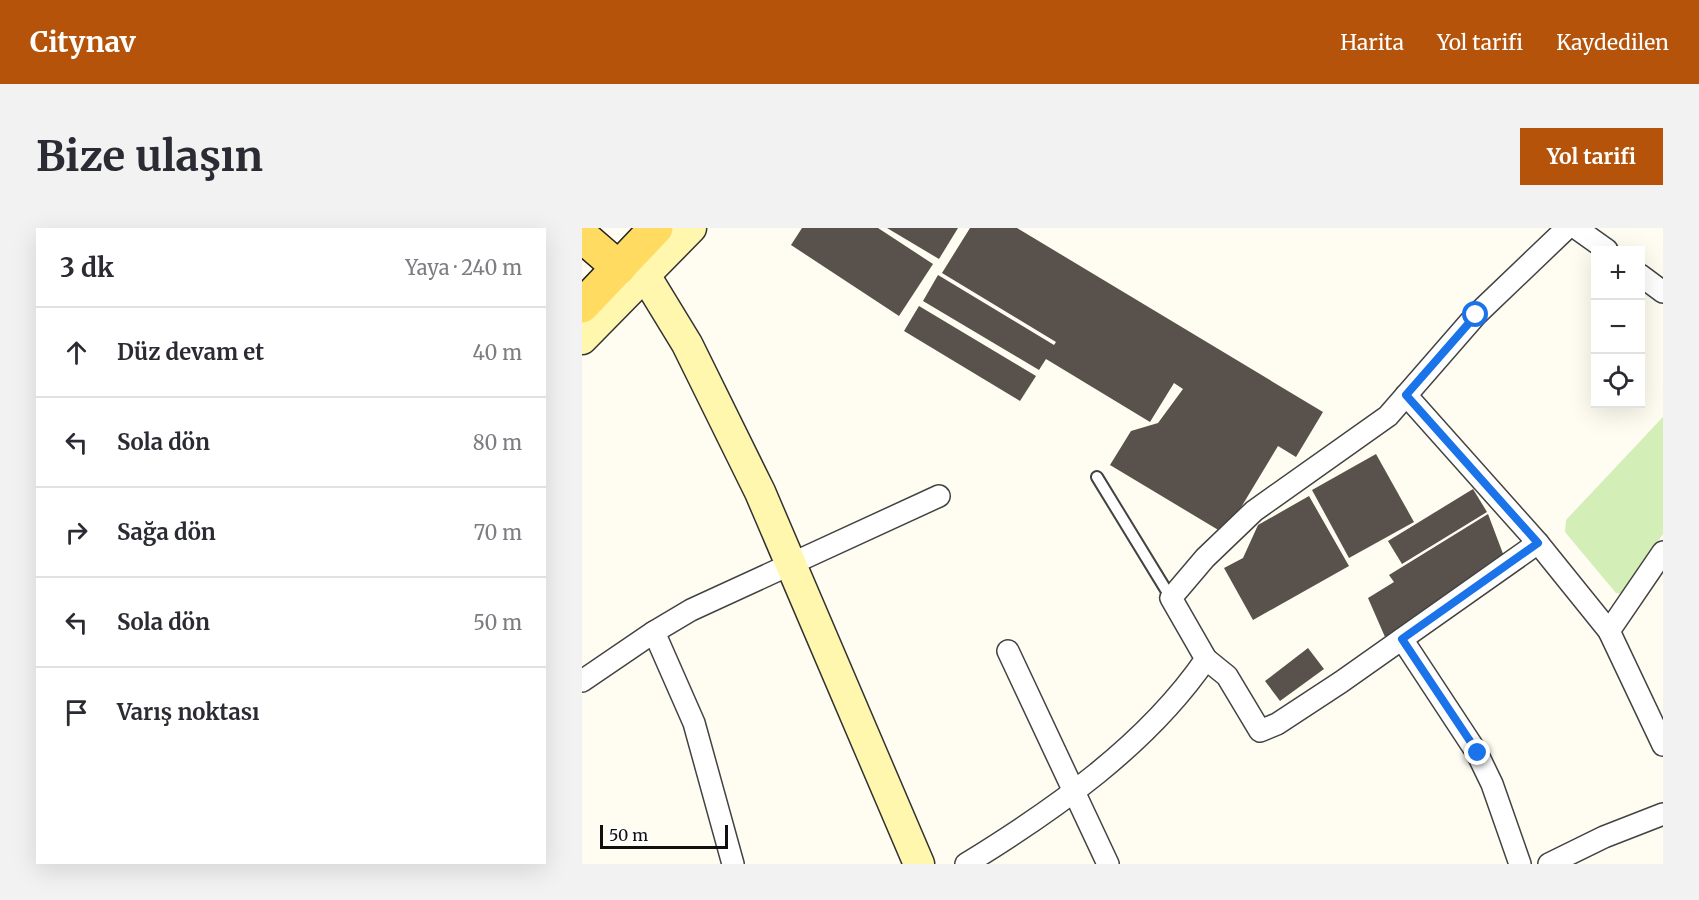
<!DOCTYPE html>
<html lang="tr">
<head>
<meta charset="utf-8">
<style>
	body { margin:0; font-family:Merriweather,serif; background:#f2f2f3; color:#2b2b33 }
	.controls { position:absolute; right:18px; top:18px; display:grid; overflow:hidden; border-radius:0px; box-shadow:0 6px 24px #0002 }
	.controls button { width:54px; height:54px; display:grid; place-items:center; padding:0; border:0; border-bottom:2px solid #e1e1e2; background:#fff; color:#2b2b33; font:30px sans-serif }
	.scale { position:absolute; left:18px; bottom:15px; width:128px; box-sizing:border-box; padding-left:6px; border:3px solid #101010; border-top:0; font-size:16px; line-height:21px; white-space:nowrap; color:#101010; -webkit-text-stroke:4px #fff; paint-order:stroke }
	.stop { position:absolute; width:18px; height:18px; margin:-14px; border:4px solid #1a73e8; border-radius:50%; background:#fff }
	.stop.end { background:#1a73e8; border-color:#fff; box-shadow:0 2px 6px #0008 }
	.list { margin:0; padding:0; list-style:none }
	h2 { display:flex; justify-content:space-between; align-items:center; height:78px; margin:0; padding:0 24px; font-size:26px }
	h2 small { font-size:20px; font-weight:400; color:#7c7c81 }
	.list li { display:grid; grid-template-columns:39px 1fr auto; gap:18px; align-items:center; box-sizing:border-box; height:90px; padding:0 24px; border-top:2px solid #e1e1e2 }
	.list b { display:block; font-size:22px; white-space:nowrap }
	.list em { font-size:20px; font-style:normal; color:#7c7c81 }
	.icon { flex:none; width:33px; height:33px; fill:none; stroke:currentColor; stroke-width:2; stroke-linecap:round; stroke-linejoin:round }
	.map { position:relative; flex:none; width:1081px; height:636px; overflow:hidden; border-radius:0px }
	header { display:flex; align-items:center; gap:36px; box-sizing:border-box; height:84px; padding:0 30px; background:#b45309; color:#fff }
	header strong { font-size:28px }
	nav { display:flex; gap:33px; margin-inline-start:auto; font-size:21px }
	.intro { display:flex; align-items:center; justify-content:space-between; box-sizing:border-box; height:144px; padding:0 36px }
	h1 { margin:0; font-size:42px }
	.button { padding:15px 27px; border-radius:0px; background:#b45309; color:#fff; font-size:21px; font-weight:700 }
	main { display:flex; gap:36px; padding:0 36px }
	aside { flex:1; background:#fff; border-radius:0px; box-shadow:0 6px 24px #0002 }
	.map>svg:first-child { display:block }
</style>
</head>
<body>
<header>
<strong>Citynav</strong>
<nav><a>Harita</a><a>Yol tarifi</a><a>Kaydedilen</a></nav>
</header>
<div class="intro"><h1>Bize ulaşın</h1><a class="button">Yol tarifi</a></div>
<main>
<aside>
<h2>3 dk<small>Yaya · 240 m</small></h2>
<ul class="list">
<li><svg class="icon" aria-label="ahead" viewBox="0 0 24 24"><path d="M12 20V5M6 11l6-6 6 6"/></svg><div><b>Düz devam et</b></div><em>40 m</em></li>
<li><svg class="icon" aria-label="left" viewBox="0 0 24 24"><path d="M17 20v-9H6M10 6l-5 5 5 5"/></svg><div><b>Sola dön</b></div><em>80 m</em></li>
<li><svg class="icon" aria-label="right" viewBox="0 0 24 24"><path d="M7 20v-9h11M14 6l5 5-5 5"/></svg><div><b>Sağa dön</b></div><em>70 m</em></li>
<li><svg class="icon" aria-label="left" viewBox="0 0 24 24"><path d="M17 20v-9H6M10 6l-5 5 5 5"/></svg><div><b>Sola dön</b></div><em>50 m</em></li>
<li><svg class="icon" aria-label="arrive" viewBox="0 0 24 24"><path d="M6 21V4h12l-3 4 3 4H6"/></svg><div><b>Varış noktası</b></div></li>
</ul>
</aside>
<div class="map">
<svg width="1081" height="636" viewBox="0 0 1081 636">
	<rect width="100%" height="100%" fill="#fffdf2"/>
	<path fill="#d3eeb7" d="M1081,189V306L1040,366L1034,365L983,304L984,292Z"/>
	<g fill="#59514b">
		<path d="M220,0H296L351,36L317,88L209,17Z"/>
		<path d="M305,0H376L357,31Z"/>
		<path d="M388,0H435L741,184L714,229L696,218L643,306L528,237L549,203L576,195L601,161L592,155L568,194L464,131L457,142L341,73L356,47L472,117L474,114L360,45Z"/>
		<path d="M337,78L454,148L438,173L322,103Z"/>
		<path d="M794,226L832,294L767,330L730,262Z"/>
		<path d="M891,261L905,284L820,336L806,313Z"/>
		<path d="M727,268L767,338L671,392L642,340L661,330L676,297Z"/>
		<path d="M906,286L923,331L803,409L786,370L812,354L807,347Z"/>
		<path d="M726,420L742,441L698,473L683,453Z"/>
	</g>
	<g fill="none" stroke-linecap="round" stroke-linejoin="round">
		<defs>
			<path id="lane" d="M515,249L589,370"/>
			<g id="street">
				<path d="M994,0L1025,22"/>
				<path d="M1058,47L1081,64"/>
				<path d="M824,167L956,315L1027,403L1081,517"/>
				<path d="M1027,403L1081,324"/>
				<path d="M72,404L112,495L151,636"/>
				<path d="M820,411L895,525L910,556L938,636"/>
				<path d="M426,423L526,636"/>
				<path d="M624,431L645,448L678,503L695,496L759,454L956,315"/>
				<path d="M0,453L72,404L109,382L357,268"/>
				<path d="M384,636C472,582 565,517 624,431L589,370L623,330L672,283L806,188L894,87L985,0"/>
				<path d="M967,636L1022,609L1081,586"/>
			</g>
			<g id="secondary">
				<path d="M50,26L105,116L178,264L337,636"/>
				<path d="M0,111L109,0"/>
			</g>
			<g id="primary">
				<path d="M0,8L37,40"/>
				<path d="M0,78L74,0"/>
			</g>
		</defs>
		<use href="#lane" stroke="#434343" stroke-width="14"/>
		<use href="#street" stroke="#434343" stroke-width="24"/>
		<use href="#secondary" stroke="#323232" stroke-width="33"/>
		<use href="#primary" stroke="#212121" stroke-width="36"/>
		<use href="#lane" stroke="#fff" stroke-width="10"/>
		<use href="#street" stroke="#fff" stroke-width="21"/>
		<use href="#secondary" stroke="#fff7ad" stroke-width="30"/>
		<use href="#primary" stroke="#ffdb62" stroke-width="33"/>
	</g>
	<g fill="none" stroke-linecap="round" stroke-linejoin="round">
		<path stroke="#1a73e8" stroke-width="8" d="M894,87L824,167L956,315L820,411L896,525"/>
	</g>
</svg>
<div class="controls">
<button>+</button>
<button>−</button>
<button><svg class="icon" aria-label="locate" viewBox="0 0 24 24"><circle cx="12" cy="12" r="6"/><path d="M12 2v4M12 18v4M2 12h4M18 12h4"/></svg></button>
</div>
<div class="scale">50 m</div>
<div class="stop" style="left:894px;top:87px"></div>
<div class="stop end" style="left:896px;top:525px"></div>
</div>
</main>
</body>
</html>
